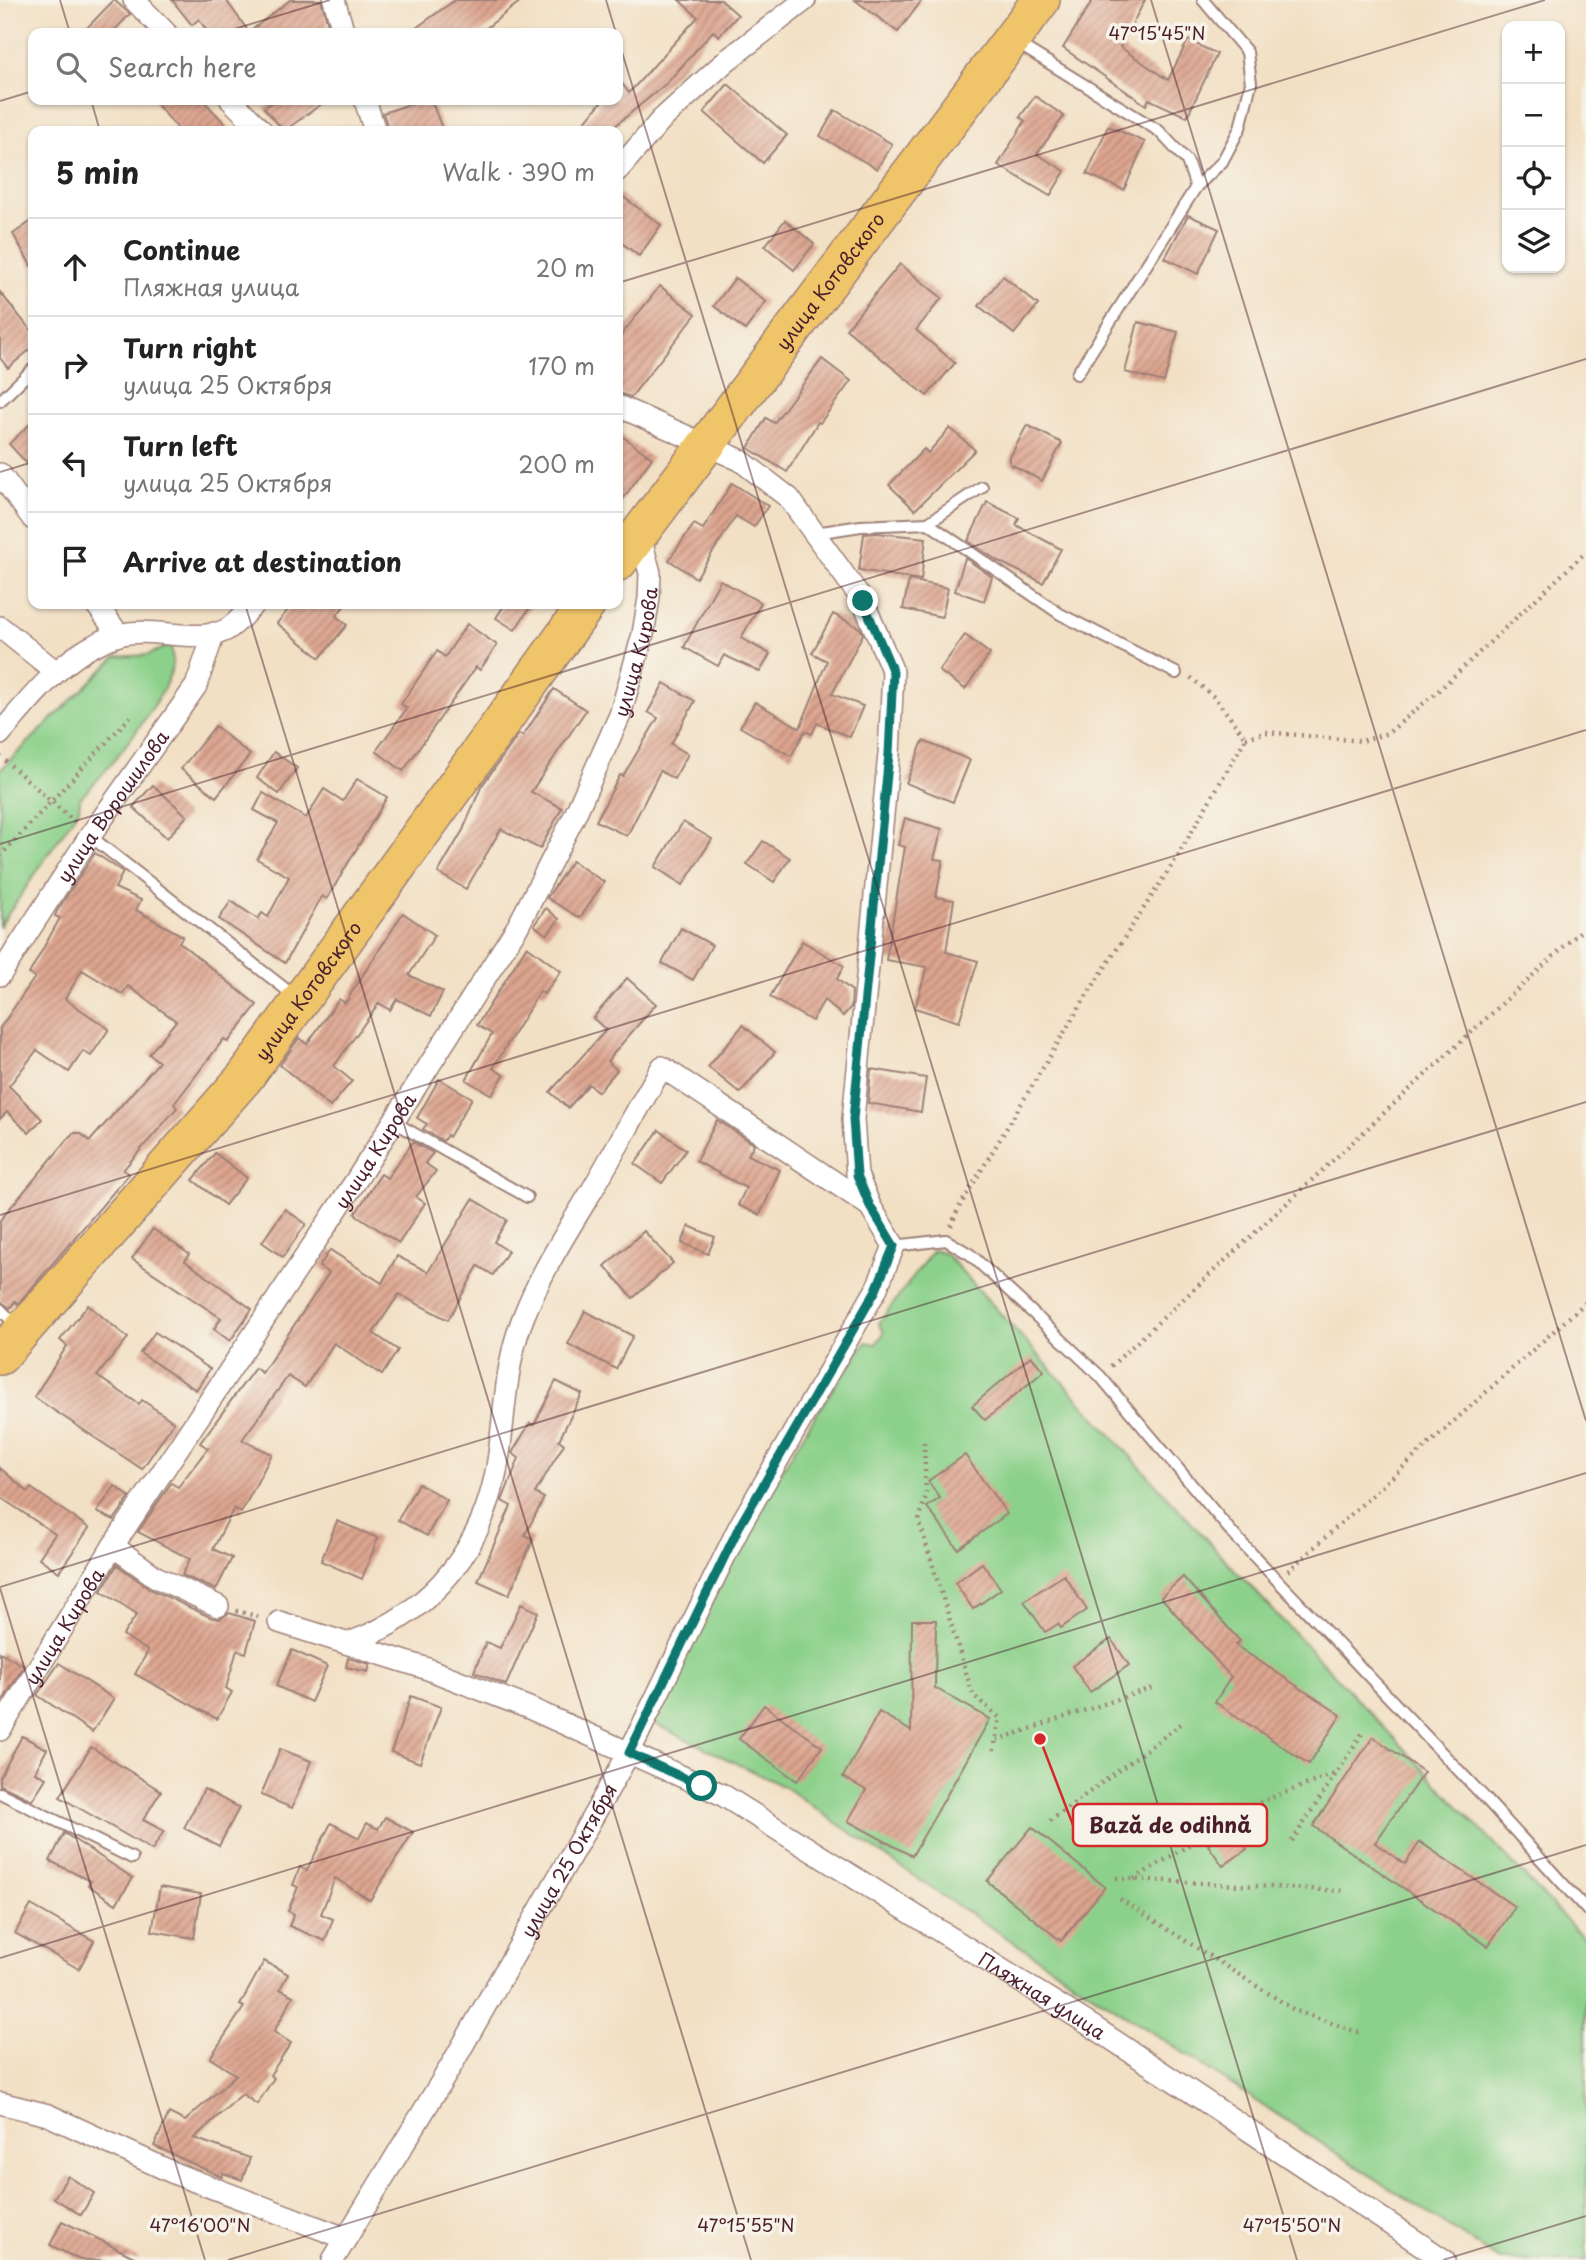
<!DOCTYPE html>
<html lang="en">
<head>
<meta charset="utf-8">
<style>
	body { margin:0; font-family:"Playpen Sans",sans-serif; background:#f2f2f2; color:#222 }
	.controls { position:absolute; right:21px; top:21px; display:grid; overflow:hidden; border-radius:14px; box-shadow:0 2px 5px #0004 }
	.controls button { width:63px; height:63px; display:grid; place-items:center; padding:0; border:0; border-bottom:2px solid #e0e0e0; background:#fff; color:#222; font:35px sans-serif }
	.stop { position:absolute; width:21px; height:21px; margin:-16px; border:5px solid #0f766e; border-radius:50%; background:#fff }
	.stop.end { background:#0f766e; border-color:#fff; box-shadow:0 2px 7px #0008 }
	.list { margin:0; padding:0; list-style:none }
	h2 { display:flex; justify-content:space-between; align-items:center; height:91px; margin:0; padding:0 28px; font-size:30px }
	h2 small { font-size:23px; font-weight:400; color:#767676 }
	.list li { display:grid; grid-template-columns:46px 1fr auto; gap:21px; align-items:center; box-sizing:border-box; height:98px; padding:0 28px; border-top:2px solid #e0e0e0 }
	.list b { display:block; font-size:26px; white-space:nowrap }
	.list p { margin:0; font-size:23px; white-space:nowrap; color:#767676 }
	.list em { font-size:23px; font-style:normal; color:#767676 }
	.icon { flex:none; width:38px; height:38px; fill:none; stroke:currentColor; stroke-width:2; stroke-linecap:round; stroke-linejoin:round }
	.map { position:relative; flex:none; width:1586px; height:2260px; overflow:hidden }
	.search { position:absolute; background:#fff; box-shadow:0 2px 5px #0004; left:28px; top:28px; width:595px; height:77px; display:flex; align-items:center; gap:18px; box-sizing:border-box; padding:0 24px; border-radius:14px; color:#767676; font-size:26px }
	.panel { position:absolute; background:#fff; box-shadow:0 2px 5px #0004; left:28px; top:126px; width:595px; height:483px; border-radius:14px }
	.map>svg:first-child { display:block }
</style>
</head>
<body>
<div class="map">
<svg width="1586" height="2260" viewBox="0 0 1586 2260">
	<defs>
		<pattern id="building-hatch" width="6" height="6" patternUnits="userSpaceOnUse" patternTransform="scale(1.75)"><rect width="6" height="6" fill="#dda58f"/><path d="M-1 1l2-2M0 6l6-6M5 7l2-2" fill="none" stroke="#b58675"/></pattern>
	</defs>
	<rect width="100%" height="100%" fill="#f7f3e8"/>
	<filter id="ink" filterUnits="userSpaceOnUse"><feTurbulence type="fractalNoise" baseFrequency=".0143" numOctaves="2"/><feDisplacementMap in="SourceGraphic" scale="14" xChannelSelector="R" yChannelSelector="G"/><feConvolveMatrix kernelMatrix="1 2 1 2 8 2 1 2 1" color-interpolation-filters="sRGB"/></filter>
	<filter id="wash" filterUnits="userSpaceOnUse"><feTurbulence type="fractalNoise" baseFrequency=".00686" numOctaves="4" result="noise"/><feDisplacementMap in="SourceGraphic" scale="28" xChannelSelector="R" yChannelSelector="G"/><feGaussianBlur stdDeviation="1.57" result="paint"/><feColorMatrix in="noise" values="0 0 0 0 0 0 0 0 0 0 0 0 0 0 0 0 0 1.4 0 .05"/><feComposite in="paint" operator="in"/></filter>
	<g filter="url(#wash)">
		<rect width="100%" height="100%" fill="#f2e0c5"/>
		<g fill="#8cd18b" stroke="#6b785b" stroke-width="2">
			<path d="M171,645C172,652 173,661 172,667C165,700 105,774 80,798L79,809L0,926V770L116,657L148,655Z"/>
			<path d="M933,1250L946,1254L1217,1551L1586,1941V2260H1500L937,1892L783,1786L653,1723C716,1591 778,1460 866,1342L876,1344L884,1333L879,1323Z"/>
		</g>
		<g id="blocks">
			<g fill="url(#building-hatch)">
				<path d="M114,0L130,14L112,33H82Z"/>
				<path d="M172,0H226L249,32L290,0H321L330,31L208,33L199,19L192,25Z"/>
				<path d="M455,0H522L480,33H409Z"/>
				<path d="M679,0H721L738,15L719,36L713,31L668,82L609,131H577L603,100H618V78L629,93L698,17Z"/>
				<path d="M855,0H922L898,32Z"/>
				<path d="M1093,0H1145L1120,47L1168,80L1188,40L1217,54L1187,117L1149,99L1146,105L1063,48Z"/>
				<path d="M728,84L787,135L763,163L704,112Z"/>
				<path d="M1035,96L1064,116L1037,154L1065,171L1050,196L998,165L1025,121L1020,117Z"/>
				<path d="M153,100H203L232,131H180Z"/>
				<path d="M276,100H327L284,131L264,108Z"/>
				<path d="M423,100H431L443,131H389L383,113Z"/>
				<path d="M835,110L892,144L877,169L820,136Z"/>
				<path d="M1108,126L1145,142L1124,190L1087,174Z"/>
				<path d="M618,193L661,225L639,256L618,240Z"/>
				<path d="M1188,215L1219,229L1198,274L1165,258Z"/>
				<path d="M33,220V269L13,234Z"/>
				<path d="M785,220L814,244L794,270L765,246Z"/>
				<path d="M900,264L942,298L916,330L955,363L927,396L846,329Z"/>
				<path d="M1003,276L1038,305L1014,334L979,306Z"/>
				<path d="M735,278L766,302L745,330L714,306Z"/>
				<path d="M660,286L696,314L631,397L618,393V339Z"/>
				<path d="M0,292L33,333V347L8,368L0,358Z"/>
				<path d="M1138,322L1178,332L1164,382L1125,372Z"/>
				<path d="M822,359L851,381L820,423L818,422L787,472L748,448L766,418L774,423Z"/>
				<path d="M33,421V470L9,444Z"/>
				<path d="M1027,425L1062,443L1042,481L1010,464V457Z"/>
				<path d="M950,428L975,450L915,510L889,485L924,449L928,453Z"/>
				<path d="M618,433L652,458L618,506Z"/>
				<path d="M732,483L768,506L754,527L736,516L696,578L669,560L694,524L703,529Z"/>
				<path d="M987,502L1019,518L1016,525L1061,549L1043,583L998,561L968,541Z"/>
				<path d="M877,533L926,538L921,580L859,570L864,534Z"/>
				<path d="M965,558L992,577L984,601L955,591Z"/>
				<path d="M720,580L761,603L741,638L770,654L760,672L724,655L718,666L684,647Z"/>
				<path d="M909,580L948,588L942,617L903,609Z"/>
				<path d="M293,604H346L336,616L347,625L320,658L277,623Z"/>
				<path d="M505,604H532L515,630L496,618Z"/>
				<path d="M833,614L860,628L863,634L832,694L863,706L850,737L817,723L812,734L805,731L791,756L740,727L755,702L800,728L827,661L812,653Z"/>
				<path d="M467,624L497,645L480,670L476,667L403,771L376,751L407,708L401,704L437,651L445,657Z"/>
				<path d="M965,635L990,654L965,689L939,671Z"/>
				<path d="M664,683L695,701L671,744L688,754L674,779L660,771L627,836L596,821L620,775L623,776L658,718L648,712Z"/>
				<path d="M554,689L586,710L531,792L562,808L540,849L501,829L466,889L438,873L463,830L481,787L519,734L523,736Z"/>
				<path d="M215,726L250,755L216,797L181,769Z"/>
				<path d="M923,741L970,760L953,802L906,783Z"/>
				<path d="M274,752L297,768L279,794L257,778Z"/>
				<path d="M357,779L387,797L327,899L322,896L285,963L219,919L231,901L258,919L262,913L268,917L289,877L257,859L278,823L254,810L263,793L306,818L324,789L343,801Z"/>
				<path d="M153,785L187,816L167,838L133,807Z"/>
				<path d="M905,818L942,829L934,859L943,860L936,897L954,900L946,952L978,961L959,1022L915,1008L927,967L886,960L905,847L898,845Z"/>
				<path d="M683,822L712,839L683,885L655,867Z"/>
				<path d="M763,841L790,858L774,882L747,864Z"/>
				<path d="M95,853L123,872L115,888L141,900L136,910L183,936L179,942L257,1005L228,1042L224,1039L174,1104L177,1108L123,1170L129,1174L18,1304L15,1301L10,1308L0,1301V1220L73,1133H80L90,1141L159,1062L149,1054L176,1021L128,986L122,994L82,970L65,999L109,1029L91,1056L83,1051L69,1072L37,1050L9,1086L42,1119L29,1133L7,1112L0,1119V1028L35,977L29,974L60,918L55,916L57,911Z"/>
				<path d="M572,861L604,882L580,918L547,898Z"/>
				<path d="M546,908L559,919L547,935L534,925Z"/>
				<path d="M403,913L435,935L409,975L443,992L431,1016L397,999L390,1010L379,1003L334,1066L352,1081L330,1107L280,1065L299,1038L307,1044L339,999L345,1003Z"/>
				<path d="M681,928L712,945L693,980L662,963Z"/>
				<path d="M802,941L844,966L837,979L852,991L851,1007L843,1016L824,1000L812,1021L770,997Z"/>
				<path d="M527,946L561,971L544,994L540,991L493,1068L504,1075L492,1095L466,1080L492,1034L477,1025Z"/>
				<path d="M627,978L656,1004L607,1061L617,1070L598,1092L589,1084L568,1108L550,1092L606,1030L593,1018Z"/>
				<path d="M743,1025L775,1052L740,1093L708,1067Z"/>
				<path d="M871,1069L926,1078L921,1112L868,1103Z"/>
				<path d="M439,1079L472,1098L449,1137L447,1135L443,1141L423,1129L427,1124L417,1118Z"/>
				<path d="M717,1120L754,1144L748,1155L780,1170L760,1215L738,1205L746,1188L696,1161Z"/>
				<path d="M659,1130L686,1150L662,1183L635,1164Z"/>
				<path d="M413,1142L433,1153L425,1163L436,1171L416,1197L425,1203L399,1243L355,1214L381,1174L387,1178Z"/>
				<path d="M215,1153L247,1178L225,1205L193,1180Z"/>
				<path d="M473,1199L507,1220L494,1242L508,1251L493,1275L478,1266L448,1320L399,1294L373,1333L398,1350L382,1375L334,1343L305,1387L288,1376L242,1440L272,1454L241,1513L234,1508L213,1549L232,1558L216,1590L182,1575L190,1559L138,1532L171,1483L178,1487L208,1448L200,1443L255,1368L262,1373L329,1273L319,1267L330,1250L382,1283L397,1256L428,1272Z"/>
				<path d="M285,1209L306,1224L283,1257L262,1242Z"/>
				<path d="M689,1226L715,1237L708,1254L682,1243Z"/>
				<path d="M153,1229L189,1254L185,1261L252,1309L230,1341L214,1329L221,1318L132,1259Z"/>
				<path d="M644,1231L673,1263L633,1298L605,1266Z"/>
				<path d="M88,1305L128,1338L97,1376L139,1404L142,1400L174,1422L142,1469L34,1397L67,1346L60,1340Z"/>
				<path d="M585,1311L633,1336L616,1369L568,1344Z"/>
				<path d="M155,1332L210,1369L196,1390L140,1353Z"/>
				<path d="M1031,1356L1044,1371L985,1420L972,1406Z"/>
				<path d="M556,1381L582,1394L559,1440L564,1444L535,1493L544,1498L525,1535L533,1539L509,1595L478,1581L511,1506L502,1501L519,1458L512,1453L530,1423L534,1425Z"/>
				<path d="M965,1455L1007,1514L958,1549L927,1507L940,1498L928,1481Z"/>
				<path d="M0,1468L28,1492L31,1488L89,1528L59,1572L39,1558L55,1534L0,1497Z"/>
				<path d="M418,1483L447,1500L427,1536L398,1520Z"/>
				<path d="M115,1486L130,1497L114,1520L97,1512Z"/>
				<path d="M337,1521L378,1538L362,1579L321,1561Z"/>
				<path d="M982,1563L1001,1589L973,1609L955,1583Z"/>
				<path d="M117,1565L150,1589L212,1618L220,1619L229,1613L255,1621L246,1653L237,1650L226,1688L232,1692L217,1719L135,1674L148,1651L123,1635L137,1614L101,1591Z"/>
				<path d="M1064,1575L1087,1610L1061,1628L1058,1624L1045,1632L1024,1601Z"/>
				<path d="M1183,1577L1240,1641L1235,1645L1341,1715L1309,1764L1215,1702L1231,1677L1161,1597Z"/>
				<path d="M521,1604L538,1612L506,1685L474,1672L486,1642L500,1648Z"/>
				<path d="M912,1620H936L935,1688L990,1719L912,1856L848,1821L866,1790L843,1777L879,1712L911,1731Z"/>
				<path d="M1111,1639L1129,1665L1090,1692L1072,1666Z"/>
				<path d="M292,1650L327,1666L311,1702L276,1686Z"/>
				<path d="M0,1652L24,1666L0,1705Z"/>
				<path d="M348,1658L370,1664L368,1672L346,1667Z"/>
				<path d="M59,1663L114,1699L92,1732L37,1695Z"/>
				<path d="M411,1696L441,1707L420,1763L391,1752Z"/>
				<path d="M764,1705L822,1747L797,1781L739,1739Z"/>
				<path d="M22,1736L47,1749L35,1772L46,1778L32,1800L0,1785V1777Z"/>
				<path d="M1373,1737L1424,1772L1375,1843L1405,1864L1420,1842L1515,1907L1488,1946L1313,1826Z"/>
				<path d="M91,1747L161,1791L143,1820L164,1831L152,1850L60,1797Z"/>
				<path d="M280,1749L311,1761L292,1808L261,1795Z"/>
				<path d="M204,1789L239,1808L219,1846L184,1828Z"/>
				<path d="M385,1817L413,1832L370,1900L335,1878L321,1914L333,1919L325,1941L289,1926L294,1914L288,1911L298,1887L293,1885L300,1867L307,1870L331,1823L359,1838L367,1823L378,1829Z"/>
				<path d="M1032,1827L1105,1887L1061,1941L987,1881Z"/>
				<path d="M1231,1828L1247,1849L1223,1866L1208,1845Z"/>
				<path d="M64,1833L133,1878L116,1904L88,1885L91,1881L50,1861Z"/>
				<path d="M160,1887L201,1894L194,1938L152,1931Z"/>
				<path d="M31,1905L94,1941L79,1969L15,1933Z"/>
				<path d="M264,1961L288,1974L280,1989L293,1996L274,2032L291,2043L270,2075L274,2078L257,2104L242,2094L194,2138L250,2158L242,2180L223,2173L222,2177L154,2146L169,2113L185,2121L236,2075L210,2058L244,2007L240,2005Z"/>
				<path d="M68,2176L94,2193L81,2215L54,2198Z"/>
				<path d="M62,2221L140,2260H80L50,2245Z"/>
			</g>
		</g>
	</g>
	<g filter="url(#ink)">
		<use href="#blocks" fill-opacity="0" stroke="#9e8078" stroke-width="2"/>
		<g fill="none" stroke-linecap="round" stroke-linejoin="round">
			<defs>
				<g id="lane">
					<path d="M1015,42L1159,131L1187,161L1196,187"/>
					<path d="M1077,374L1196,187L1222,162L1240,128L1251,83L1247,52L1203,0"/>
					<path d="M0,401L33,369"/>
					<path d="M928,523L1060,614L1176,673"/>
					<path d="M815,533L861,526L928,523L982,487"/>
					<path d="M90,836L297,998"/>
					<path d="M392,1121L527,1197"/>
					<path d="M894,1246L946,1240L971,1255L1100,1376L1234,1535L1486,1799L1586,1909"/>
					<path d="M0,1309L18,1327"/>
					<path d="M0,1793L132,1858"/>
				</g>
				<g id="street">
					<path d="M134,0L166,33"/>
					<path d="M334,0L344,33"/>
					<path d="M231,100L262,131"/>
					<path d="M365,100L375,131"/>
					<path d="M618,170L661,120L726,61L805,0"/>
					<path d="M0,474L33,519"/>
					<path d="M96,604L119,635"/>
					<path d="M0,627L55,671"/>
					<path d="M0,734C34,695 66,651 119,635C152,626 198,644 226,630C237,624 246,612 254,604"/>
					<path id="s1" d="M0,975L90,836L196,686L214,633"/>
					<path d="M113,1546L156,1577L218,1606"/>
					<path id="s2" d="M279,1622L425,1668L529,1708L721,1794L1095,2028L1444,2260"/>
					<path d="M349,1643C435,1612 487,1545 499,1454C505,1409 506,1361 523,1318C540,1274 566,1233 591,1192C615,1151 638,1108 662,1067L870,1206"/>
					<path id="s3" d="M0,1730L113,1546L357,1179L518,926L574,817L620,715L643,634L649,598L650,573L639,533"/>
					<path d="M0,2103L48,2115L176,2174L345,2238"/>
					<path id="s4" d="M333,2260L451,2066L629,1753L739,1527L876,1290L894,1246L870,1206L857,1175L853,1119L889,754L893,672L863,601L789,498L740,460L618,406"/>
				</g>
				<g id="highway">
					<path id="s5" d="M618,562L1041,0"/>
					<path id="s6" d="M0,1356L245,1077L587,604"/>
				</g>
			</defs>
			<use href="#lane" stroke="#9e8078" stroke-width="14"/>
			<use href="#street" stroke="#9e8078" stroke-width="24"/>
			<use href="#highway" stroke="#9e8078" stroke-width="40"/>
			<g stroke="#9e8078" stroke-width="4.5" stroke-dasharray="2 5" stroke-linecap="butt">
				<path d="M1246,738L1266,732L1362,741L1388,733L1436,693L1586,552"/>
				<path d="M0,756L76,823"/>
				<path d="M0,856L131,716"/>
				<path d="M951,1226L958,1209L1083,1001L1174,862L1246,738L1214,697L1189,676"/>
				<path d="M1111,1366L1586,926"/>
				<path d="M924,1442L926,1495L919,1521L973,1695L1000,1718L993,1754"/>
				<path d="M1288,1571L1586,1302"/>
				<path d="M236,1611L261,1617"/>
				<path d="M997,1740L1154,1687"/>
				<path d="M1050,1821L1181,1724"/>
				<path d="M1292,1841L1363,1732"/>
				<path d="M1116,1878L1342,1891"/>
				<path d="M1134,1879L1255,1804L1337,1773"/>
				<path d="M1120,1899L1296,2011L1363,2034"/>
			</g>
			<use href="#lane" stroke="#fff" stroke-width="10"/>
			<use href="#street" stroke="#fff" stroke-width="21"/>
			<use href="#highway" stroke="#f0c469" stroke-width="37"/>
		</g>
	</g>
	<g fill="none" stroke-linecap="round" stroke-linejoin="round" filter="url(#ink)">
		<path stroke="#0f766e" stroke-width="9" d="M702,1786L629,1753L739,1527L876,1290L894,1246L870,1206L857,1175L853,1119L889,754L893,672L863,601"/>
	</g>
	<path fill="none" stroke="#4a1f2b" stroke-width="2" stroke-opacity="0.45" d="M60,0L70,33M606,0L616,33M1151,0L1586,1421M221,33L330,0M618,39L1297,2260M91,100L100,131M0,101L33,91M618,283L1545,0M0,472L33,462M245,604L751,2260M0,844L1586,359M0,1215L1586,730M0,1587L1586,1102M0,1588L205,2260M0,1958L1586,1473M228,2260L1586,1845M1443,2260L1586,2216"/>
	<g text-anchor="middle" dominant-baseline="central" stroke-width="7" stroke-linejoin="round" paint-order="stroke">
		<g font-size="19" fill="#4a1f2b" stroke="#f7f3e8">
			<text stroke="none"><textPath href="#s5" startOffset="352">улица Котовского</textPath></text>
			<text stroke="none"><textPath href="#s3" startOffset="1256">улица Кирова</textPath></text>
			<text stroke="none"><textPath href="#s1" startOffset="203">улица Ворошилова</textPath></text>
			<text stroke="none"><textPath href="#s6" startOffset="478">улица Котовского</textPath></text>
			<text stroke="none"><textPath href="#s3" startOffset="690">улица Кирова</textPath></text>
			<text stroke="none"><textPath href="#s3" startOffset="122">улица Кирова</textPath></text>
			<text stroke="none"><textPath href="#s4" startOffset="464">улица 25 Октября</textPath></text>
			<text stroke="none"><textPath href="#s2" startOffset="854">Пляжная улица</textPath></text>
		</g>
	</g>
	<g font-size="18" text-anchor="middle" fill="#4a1f2b" stroke="#f7f3e8" stroke-width="7" stroke-linejoin="round" paint-order="stroke">
		<text x="1157" y="40">47°15'45"N</text>
		<text x="200" y="2232">47°16'00"N</text>
		<text x="746" y="2232">47°15'55"N</text>
		<text x="1292" y="2232">47°15'50"N</text>
	</g>
	<path fill="none" stroke="#d62828" stroke-width="2.5" d="M1040 1739L1073 1825"/>
	<circle fill="#d62828" stroke="#f7f3e8" stroke-width="2.5" cx="1040" cy="1739" r="7"/>
	<rect fill="#f7f3e8" stroke="#d62828" stroke-width="2.5" x="1073" y="1804" width="194" height="42" rx="7"/>
	<g font-size="21" text-anchor="middle" font-weight="bold" fill="#4a1f2b">
		<text x="1170" y="1833">Bază de odihnă</text>
	</g>
</svg>
<div class="controls">
<button>+</button>
<button>−</button>
<button><svg class="icon" aria-label="locate" viewBox="0 0 24 24"><circle cx="12" cy="12" r="6"/><path d="M12 2v4M12 18v4M2 12h4M18 12h4"/></svg></button>
<button><svg class="icon" aria-label="layers" viewBox="0 0 24 24"><path d="M12 4l9 5-9 5-9-5zM3 14l9 5 9-5"/></svg></button>
</div>
<div class="stop" style="left:702px;top:1786px"></div>
<div class="stop end" style="left:863px;top:601px"></div>
<div class="search"><svg class="icon" aria-label="search" viewBox="0 0 24 24"><circle cx="10" cy="10" r="6"/><path d="M15 15l6 6"/></svg>Search here</div>
<section class="panel">
<h2>5 min<small>Walk · 390 m</small></h2>
<ul class="list">
<li><svg class="icon" aria-label="ahead" viewBox="0 0 24 24"><path d="M12 20V5M6 11l6-6 6 6"/></svg><div><b>Continue</b><p>Пляжная улица</p></div><em>20 m</em></li>
<li><svg class="icon" aria-label="right" viewBox="0 0 24 24"><path d="M7 20v-9h11M14 6l5 5-5 5"/></svg><div><b>Turn right</b><p>улица 25 Октября</p></div><em>170 m</em></li>
<li><svg class="icon" aria-label="left" viewBox="0 0 24 24"><path d="M17 20v-9H6M10 6l-5 5 5 5"/></svg><div><b>Turn left</b><p>улица 25 Октября</p></div><em>200 m</em></li>
<li><svg class="icon" aria-label="arrive" viewBox="0 0 24 24"><path d="M6 21V4h12l-3 4 3 4H6"/></svg><div><b>Arrive at destination</b></div></li>
</ul>
</section>
</div>
</body>
</html>
